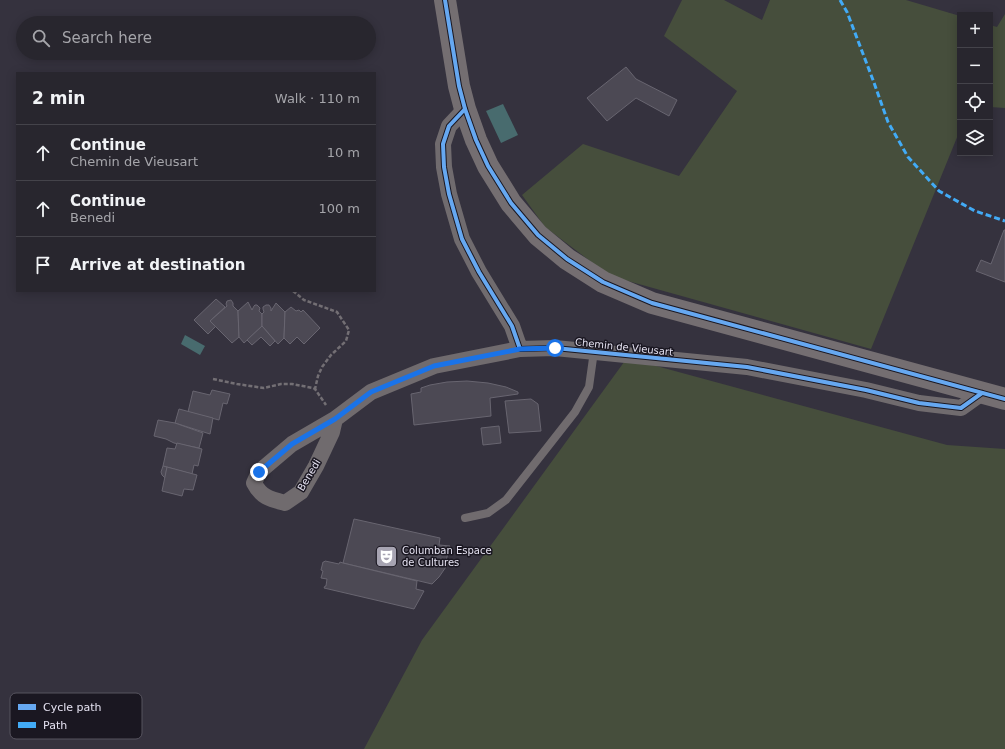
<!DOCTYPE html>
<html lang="en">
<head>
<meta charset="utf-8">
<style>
	body { margin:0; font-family:"DejaVu Sans",sans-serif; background:#34323a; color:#f1f3f6 }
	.controls { position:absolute; right:12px; top:12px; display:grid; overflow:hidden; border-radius:0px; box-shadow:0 2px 10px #0003 }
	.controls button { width:36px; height:36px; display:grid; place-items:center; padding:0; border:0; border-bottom:1px solid #44434a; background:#28262e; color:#f1f3f6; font:20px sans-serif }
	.stop { position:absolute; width:12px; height:12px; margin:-9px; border:3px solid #1a73e8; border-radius:50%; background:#fff }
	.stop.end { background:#1a73e8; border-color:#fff; box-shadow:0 1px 4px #0008 }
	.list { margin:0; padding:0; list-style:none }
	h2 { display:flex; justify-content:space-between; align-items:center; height:52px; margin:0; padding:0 16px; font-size:17px }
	h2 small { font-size:13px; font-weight:400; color:#a5a5aa }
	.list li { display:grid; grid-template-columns:26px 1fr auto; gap:12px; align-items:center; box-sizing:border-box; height:56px; padding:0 16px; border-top:1px solid #44434a }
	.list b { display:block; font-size:15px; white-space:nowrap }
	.list p { margin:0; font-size:13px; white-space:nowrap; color:#a5a5aa }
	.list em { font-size:13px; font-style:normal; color:#a5a5aa }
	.icon { flex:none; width:22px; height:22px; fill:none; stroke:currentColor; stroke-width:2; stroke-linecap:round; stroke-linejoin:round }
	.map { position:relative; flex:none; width:1005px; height:749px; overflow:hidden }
	.search { position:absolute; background:#28262e; box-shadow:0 2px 10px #0003; left:16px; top:16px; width:360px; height:44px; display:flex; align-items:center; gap:10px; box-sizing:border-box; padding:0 14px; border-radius:22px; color:#a5a5aa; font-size:15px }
	.panel { position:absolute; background:#28262e; box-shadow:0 2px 10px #0003; left:16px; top:72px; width:360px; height:220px; border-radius:0px }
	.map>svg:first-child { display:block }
</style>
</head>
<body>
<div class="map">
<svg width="1005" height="749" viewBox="0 0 1005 749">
	<rect width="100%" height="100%" fill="#35323e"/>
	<g fill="#464e3c">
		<path d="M682,0H724L762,20L770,0H906L960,16V130L871,349L610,276L545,227L522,195L583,144L679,176L737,91L664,36Z"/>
		<path d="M1005,14V108L990,107V25L997,27Z"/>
		<path d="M627,358L947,445L1005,449V749H364L422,640Z"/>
	</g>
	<g fill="#486b6e">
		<path d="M503,104L518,135L501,143L486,111Z"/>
		<path d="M185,335L205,346L200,355L181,344Z"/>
	</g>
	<g fill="#4c4954" stroke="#686570">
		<path d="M626,67L636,79L677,100L669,116L636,98L607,121L587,98Z"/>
		<path d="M1004,230H1005V282L976,271L981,260L991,264Z"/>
		<path d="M216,299L225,307L210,321L216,326L208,334L194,320Z"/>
		<path d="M231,300L233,303V306L238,311L239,337L232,343L210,321L227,306L226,304L227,301Z"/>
		<path d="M248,302L252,310L254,306L255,305H257L260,308L259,311L262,314V326L244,343L239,337L238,311Z"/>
		<path d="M276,303L285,312L284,338L278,344L262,326V314L264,312L263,309V307L266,305H269L271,308V311Z"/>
		<path d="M291,307L296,311L299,310L301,312L303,310L320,328L304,344L297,337L290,344L284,338L285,312Z"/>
		<path d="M262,326L275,341L270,346L261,337L252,345L247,340Z"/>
		<path d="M467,381L488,383L506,387L518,392V394L490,398L491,416L414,425L411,394L421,392V388L430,385L447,382Z"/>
		<path d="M212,390L230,394L227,404L223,403L219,420L188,412L193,391L210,395Z"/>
		<path d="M531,399L538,404L541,431L509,433L505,401Z"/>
		<path d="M179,409L213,418L210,434L175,423Z"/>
		<path d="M158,420L175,423L203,433L199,448L174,443L166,439L154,436Z"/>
		<path d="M499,426L501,443L483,445L481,428Z"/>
		<path d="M177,443L202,449L198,466L194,465L192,474L163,466L167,448L175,449Z"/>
		<path d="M163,466L167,467L165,478L162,475L161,472Z"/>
		<path d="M167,467L197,475L193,490L184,489L182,496L162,491Z"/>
		<path d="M354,519L440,538L439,545L450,546L445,564H448L439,577L432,584L343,563Z"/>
		<path d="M325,561L339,564L340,562L343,563L417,581L416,589L424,591L414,609L324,588L325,586H326L327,579L321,578L323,571L321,570L323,562H324Z"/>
	</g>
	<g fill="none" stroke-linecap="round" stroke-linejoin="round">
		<g stroke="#736f74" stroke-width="2.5" stroke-dasharray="4 2" stroke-linecap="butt">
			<path d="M293,291L304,300L337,312L349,330L346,341L331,355L322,367L318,376L315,389"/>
			<path d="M213,379L237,384L264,388L281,384H292L313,388L315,389L326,405"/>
		</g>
		<path stroke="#706b6e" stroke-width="8" d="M465,518L488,513L506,500L575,412L589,387L594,351"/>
		<g stroke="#706b6e" stroke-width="16">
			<path d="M465,109L449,126L443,144L444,167L449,194L462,239L479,272L512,326L520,349L555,348L747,367L866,390L919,403L961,408L982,393"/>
			<path d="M335,419L332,432L316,466L301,492L285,503C270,499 261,497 254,483L259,472L292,444L335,419L371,392L434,366L520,349"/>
		</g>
		<path stroke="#746e71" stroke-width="22" d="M445,0L459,86L465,109L476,140L488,166L511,203L538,235L567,259L603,282L652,303L1005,399"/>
		<path stroke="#42abf6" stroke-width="3" stroke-dasharray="6 3" stroke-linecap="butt" d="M840,0L847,12L873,80L888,122L908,157L939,191L975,211L1005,221"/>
		<defs>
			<g id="cycleway">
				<path d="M445,0L459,86L465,109L476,140L488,166L511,203L538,235L567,259L603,282L652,303L1005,399"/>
				<path d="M465,109L449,126L443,144L444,167L449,194L462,239L479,272L512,326L520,349L555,348L747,367L866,390L919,403L961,408L982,393"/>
			</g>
		</defs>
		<use href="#cycleway" stroke="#1a1721" stroke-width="6"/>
		<use href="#cycleway" stroke="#66a8f1" stroke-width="4"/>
	</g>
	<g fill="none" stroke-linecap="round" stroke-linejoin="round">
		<path stroke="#1a73e8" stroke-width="5" d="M259,472L292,444L335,419L371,392L434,366L520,349L555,348"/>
	</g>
	<defs>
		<symbol id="theatre-square" viewBox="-11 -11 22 22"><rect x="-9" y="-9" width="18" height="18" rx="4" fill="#a7a4b2" stroke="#1a1721"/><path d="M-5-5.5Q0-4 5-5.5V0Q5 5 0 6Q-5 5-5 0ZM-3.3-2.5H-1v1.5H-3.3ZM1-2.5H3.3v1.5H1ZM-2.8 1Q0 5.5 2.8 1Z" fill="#fff"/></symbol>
	</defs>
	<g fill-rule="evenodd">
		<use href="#theatre-square" x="374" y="544" width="25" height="25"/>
	</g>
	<g text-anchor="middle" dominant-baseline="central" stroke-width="3" stroke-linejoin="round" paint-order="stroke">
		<g font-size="10" fill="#e5e2f1" stroke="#1a1721">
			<text transform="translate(624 347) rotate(6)">Chemin de Vieusart</text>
			<text transform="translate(309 475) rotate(-59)">Benedi</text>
		</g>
		<g font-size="10" fill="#e5e2f1" stroke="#1a1721" text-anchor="start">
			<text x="402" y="550">Columban Espace<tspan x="402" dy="12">de Cultures</tspan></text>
		</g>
	</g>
	<rect x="10" y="693" width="132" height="46" rx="6" fill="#1a1721" stroke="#57545f" stroke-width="1"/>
	<rect x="18" y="704" width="18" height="6" fill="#66a8f1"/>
	<rect x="18" y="722" width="18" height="6" fill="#42abf6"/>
	<g font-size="11" fill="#e5e2f1">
		<text x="43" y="711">Cycle path</text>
		<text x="43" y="729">Path</text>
	</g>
</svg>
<div class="controls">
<button>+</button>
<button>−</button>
<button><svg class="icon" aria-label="locate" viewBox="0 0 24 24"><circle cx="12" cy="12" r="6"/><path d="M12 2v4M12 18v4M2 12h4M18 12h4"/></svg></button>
<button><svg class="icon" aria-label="layers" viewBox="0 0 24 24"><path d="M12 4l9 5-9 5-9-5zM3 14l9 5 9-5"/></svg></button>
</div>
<div class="stop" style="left:555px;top:348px"></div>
<div class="stop end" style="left:259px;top:472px"></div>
<div class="search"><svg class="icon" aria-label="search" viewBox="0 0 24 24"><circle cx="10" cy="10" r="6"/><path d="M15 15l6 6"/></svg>Search here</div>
<section class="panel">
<h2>2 min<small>Walk · 110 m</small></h2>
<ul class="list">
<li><svg class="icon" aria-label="ahead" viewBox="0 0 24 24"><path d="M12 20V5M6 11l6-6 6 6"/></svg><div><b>Continue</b><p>Chemin de Vieusart</p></div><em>10 m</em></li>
<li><svg class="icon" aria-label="ahead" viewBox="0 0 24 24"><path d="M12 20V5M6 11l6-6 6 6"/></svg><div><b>Continue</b><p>Benedi</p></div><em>100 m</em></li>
<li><svg class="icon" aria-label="arrive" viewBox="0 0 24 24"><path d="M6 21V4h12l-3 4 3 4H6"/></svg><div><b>Arrive at destination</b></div></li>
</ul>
</section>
</div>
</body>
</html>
